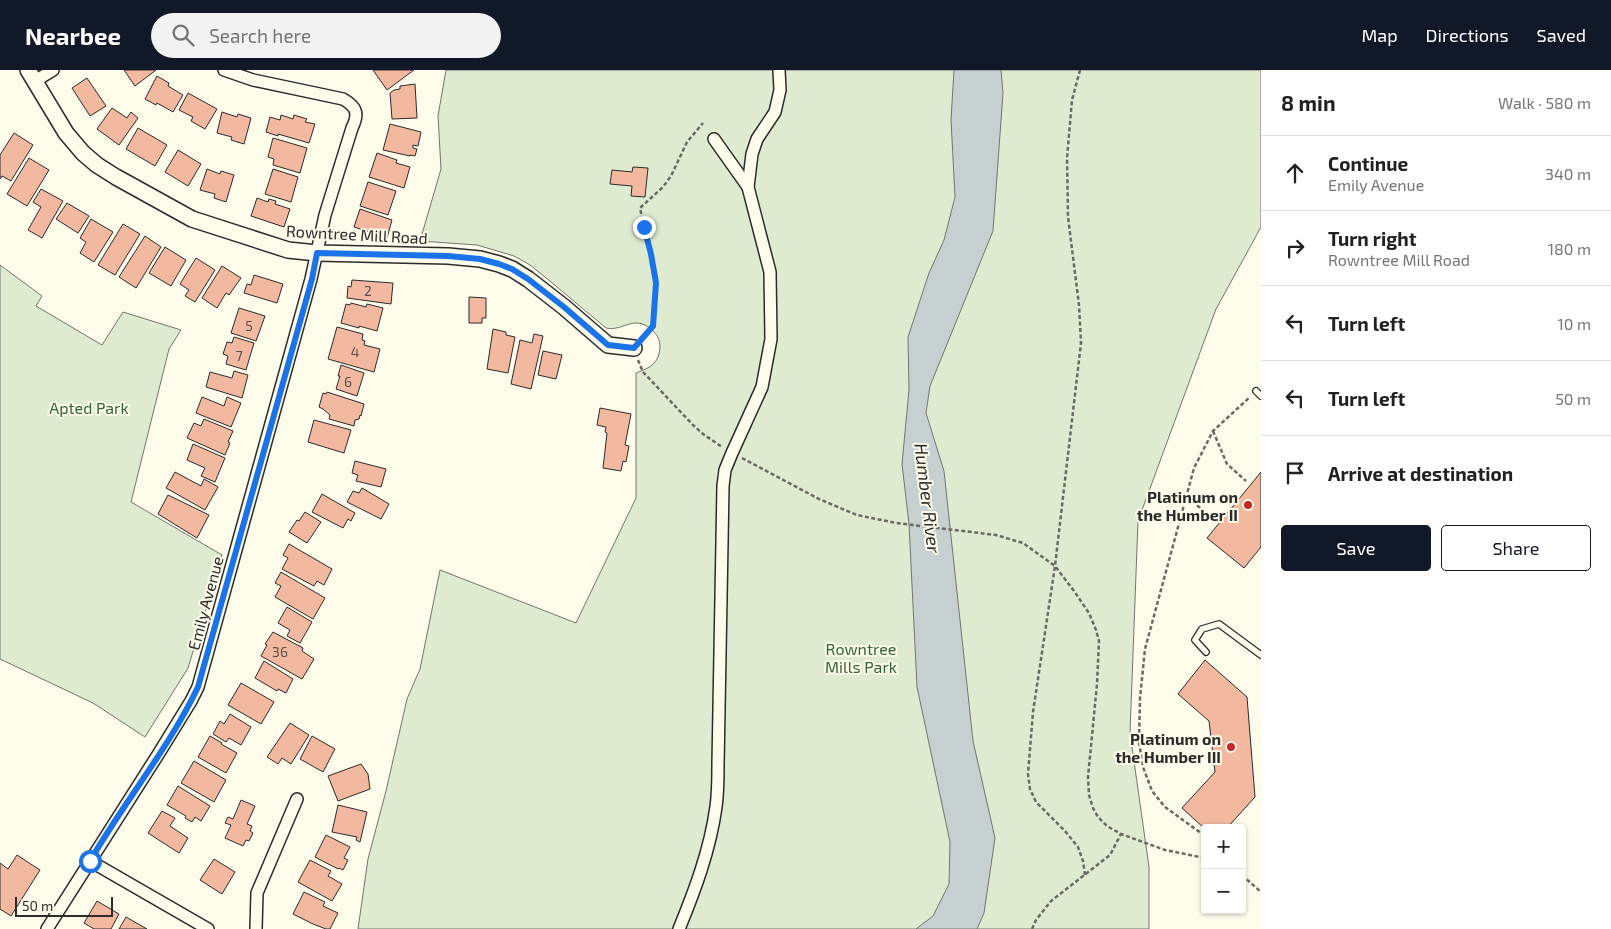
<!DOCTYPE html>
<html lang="en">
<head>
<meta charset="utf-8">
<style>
	body { margin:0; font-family:"Exo 2",sans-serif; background:#f2f2f2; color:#202124 }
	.controls { position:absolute; right:15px; bottom:15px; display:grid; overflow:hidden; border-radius:5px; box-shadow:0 1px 4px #0004 }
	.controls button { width:45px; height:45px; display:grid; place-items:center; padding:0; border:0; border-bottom:1px solid #e0e0e0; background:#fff; color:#202124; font:25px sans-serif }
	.scale { position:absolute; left:15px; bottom:12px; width:98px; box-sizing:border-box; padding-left:5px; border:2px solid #2b2b2b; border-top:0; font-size:14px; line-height:18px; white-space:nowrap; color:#2b2b2b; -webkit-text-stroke:4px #fdfbea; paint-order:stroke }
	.stop { position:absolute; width:15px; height:15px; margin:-11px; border:4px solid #1a73e8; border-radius:50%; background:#fff }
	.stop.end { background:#1a73e8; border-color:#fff; box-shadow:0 1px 5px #0008 }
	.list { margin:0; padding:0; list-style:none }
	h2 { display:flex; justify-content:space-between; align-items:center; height:65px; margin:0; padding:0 20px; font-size:21px }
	h2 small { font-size:16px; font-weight:400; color:#757577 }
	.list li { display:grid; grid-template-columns:32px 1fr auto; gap:15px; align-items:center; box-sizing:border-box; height:75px; padding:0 20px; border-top:1px solid #e0e0e0 }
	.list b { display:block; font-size:19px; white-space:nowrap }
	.list p { margin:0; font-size:16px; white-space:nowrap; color:#757577 }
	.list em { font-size:16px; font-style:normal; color:#757577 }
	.actions { display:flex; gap:10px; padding:15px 20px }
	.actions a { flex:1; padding:11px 0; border:1px solid #111827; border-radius:5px; text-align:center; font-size:18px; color:#111827 }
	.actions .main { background:#111827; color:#fff }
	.icon { flex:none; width:28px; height:28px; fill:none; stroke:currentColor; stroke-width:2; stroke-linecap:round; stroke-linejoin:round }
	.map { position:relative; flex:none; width:1261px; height:859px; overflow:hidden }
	header { display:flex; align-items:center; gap:30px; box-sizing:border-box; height:70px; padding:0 25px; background:#111827; color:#fff }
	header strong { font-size:24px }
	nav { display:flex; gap:28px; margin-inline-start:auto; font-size:18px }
	.search { width:350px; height:45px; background:#f2f2f2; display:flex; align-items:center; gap:12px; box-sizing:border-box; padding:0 18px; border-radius:28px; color:#757577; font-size:19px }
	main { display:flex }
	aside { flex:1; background:#fff }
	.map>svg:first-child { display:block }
</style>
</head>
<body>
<header>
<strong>Nearbee</strong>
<div class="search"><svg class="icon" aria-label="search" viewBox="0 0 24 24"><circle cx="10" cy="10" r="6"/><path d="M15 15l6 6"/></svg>Search here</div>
<nav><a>Map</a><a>Directions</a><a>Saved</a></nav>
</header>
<main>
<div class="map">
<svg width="1261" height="859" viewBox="0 0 1261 859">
	<rect width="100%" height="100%" fill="#fdfbea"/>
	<g fill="#deebd1" stroke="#74746e">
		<path d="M446,0H1261V157L1216,239L1138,451L1130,663L1149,797V859H358L368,789L386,721L407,629L420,599L440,500L576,553L636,428V303C646,299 656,296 659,284C661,276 660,268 654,262C635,242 624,262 606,258L545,207L530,195L514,186L477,175L420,171L441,99L438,46Z"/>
		<path d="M0,195L42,226L36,236L102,275L123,242L181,260L169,279L131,432L222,485L188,598L145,667L93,633L0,589Z"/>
	</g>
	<path fill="#c7d0d0" stroke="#74746e" d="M954,0H1001L1003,23L993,161L930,316L926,343L944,401L973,671L995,768L984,843L977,859H916L933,846L949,814L950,772L917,617L909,454L902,394L909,320L908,267L929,203L944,170L955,127L951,50Z"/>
	<g fill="#f2b8a0" stroke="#2b2b2b">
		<path d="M124,0H156L135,16Z"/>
		<path d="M373,0H414L387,20Z"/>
		<path d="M157,6L169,13L168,16L183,25L173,42L157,33L156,35L145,29Z"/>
		<path d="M87,8L106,36L90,46L72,18Z"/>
		<path d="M415,14L417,48L392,49L390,23L394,20L400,19V16Z"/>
		<path d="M188,23L217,39L205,59L191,51L193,47L179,40Z"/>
		<path d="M112,38L127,48L131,42L138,48L119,75L97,59Z"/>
		<path d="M222,42L237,47L238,44L251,48L244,74L231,70L232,67L217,63Z"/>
		<path d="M281,45L293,49L294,45L307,49L305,52L315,54L309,73L278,64V66L266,62L270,47L280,50Z"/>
		<path d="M390,54L421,62L418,76L413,75V78L417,79L415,86L410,85V86L383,80Z"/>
		<path d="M138,58L167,75L155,96L126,79Z"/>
		<path d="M14,63L33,75L11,111L2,106L0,109V85Z"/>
		<path d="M273,68L307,78L300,103L273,95L274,89L268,87Z"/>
		<path d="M178,80L201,94L188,116L165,102Z"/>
		<path d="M377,83L397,90L396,93L410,97L404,118L369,107Z"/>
		<path d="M29,88L49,100L27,136L7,124Z"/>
		<path d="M633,97L648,98L645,127L631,126L632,116L610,114L612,100L632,102Z"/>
		<path d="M207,99L220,104L221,101L234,105L226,132L214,128L215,124L200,120Z"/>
		<path d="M273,99L298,107L291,132L265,124Z"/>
		<path d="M368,112L396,121L388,145L360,136Z"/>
		<path d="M41,119L63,131L42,168L28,160L41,137L33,132Z"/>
		<path d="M257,128L268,132L269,129L276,131L275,134L290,139L284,157L251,146Z"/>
		<path d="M67,133L89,146L78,163L56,149Z"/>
		<path d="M360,139L392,150L387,168L354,157Z"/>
		<path d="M91,149L113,162L94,192L80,183L86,172L80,168Z"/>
		<path d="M123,154L140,164L115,205L98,195Z"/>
		<path d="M145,166L161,177L136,218L119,207Z"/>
		<path d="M165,177L186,190L171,216L149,203Z"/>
		<path d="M196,188L215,200L195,232L185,226L189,220L180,214Z"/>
		<path d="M222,196L241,208L229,225L226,223L217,238L202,228Z"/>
		<path d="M254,205L283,214L277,233L244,223L247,214L251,215Z"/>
		<path d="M352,210L393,213L391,234L347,228L348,216L351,217Z"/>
		<path d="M469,227L486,228V248H482V253H469Z"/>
		<path d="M351,233L366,237L367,234L383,238L377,261L359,256V258L341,253L346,234L350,235Z"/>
		<path d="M239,238L265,246L256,271L231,263Z"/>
		<path d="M337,257L363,264L362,270L365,271L364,275L380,279L374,302L328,289Z"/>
		<path d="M493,259L506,262V265L515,267L508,303L487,299Z"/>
		<path d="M534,264L543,266L531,319L511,314L520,270L532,273Z"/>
		<path d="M234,267L254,273L246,300L226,294L228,286L223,284L227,272L232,273Z"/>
		<path d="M543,281L562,285L556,309L538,305Z"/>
		<path d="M341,295L364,303L357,326L336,319L340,306H338Z"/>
		<path d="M234,301L248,305L242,328L206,317L210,302L232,308Z"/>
		<path d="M327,322L364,334L361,346L360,345L359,349L355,350L354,356L329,349L330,345L323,339L319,337L323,323L326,324Z"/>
		<path d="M202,327L224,336L227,327L241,333L231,357L196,343Z"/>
		<path d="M600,338L631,344L625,375L629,376L626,392L623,391L621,401L603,398L607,363L605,362L606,357L597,355Z"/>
		<path d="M204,349L233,361L228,372L230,373L225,385L187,368L194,353L201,356Z"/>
		<path d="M314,350L351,360L344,383L308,372Z"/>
		<path d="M193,374L225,388L215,412L201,406L205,398L187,390Z"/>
		<path d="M355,391L386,399L381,417L356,411L358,405L352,403Z"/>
		<path d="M175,402L201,416L204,409L218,417L205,440L166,418Z"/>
		<path d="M1261,402V477L1244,498L1207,468Z"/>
		<path d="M362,418L389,434L381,449L347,432L353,421L359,423Z"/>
		<path d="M322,424L355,443L351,451L348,449L343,458L312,442Z"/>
		<path d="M168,425L209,445L197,468L158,444Z"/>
		<path d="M305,442L321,452L307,473L289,462L297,450L299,451Z"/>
		<path d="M289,474L332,499L324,515L317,511L314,516L282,499L288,488L283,485Z"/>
		<path d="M281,502L325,528L313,549L275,527L281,516L275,513Z"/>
		<path d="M287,537L312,552L300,573L287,566L290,560L278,553Z"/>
		<path d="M273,562L303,578L302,581L314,589L302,609L261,586L267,575L265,574Z"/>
		<path d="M1205,590L1247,627L1255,727L1227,758H1205V759L1182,738L1215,702L1209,651L1178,624Z"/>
		<path d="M264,591L293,609L286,623L278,619L277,621L255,608Z"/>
		<path d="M241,613L274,632L261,654L228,635Z"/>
		<path d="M230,644L251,657L241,675L229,668L226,672L213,664L220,651L224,654Z"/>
		<path d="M290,653L309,665L291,694L282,688L278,694L267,687Z"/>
		<path d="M210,666L222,673L221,674L237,683L226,703L198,687Z"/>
		<path d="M312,666L335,679L323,702L300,689Z"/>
		<path d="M194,691L226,710L214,732L181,713Z"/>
		<path d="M361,694L368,704L370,719L338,731L328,706Z"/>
		<path d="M178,716L210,736L201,751L195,747L192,752L185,748L186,746L167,735Z"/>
		<path d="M241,730L255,736L247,754L252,756L250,761L253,763L249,771L246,770L243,776L225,768L231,755L225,753L228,747L233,749Z"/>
		<path d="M338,735L367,742L360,772L356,770L357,767L332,762Z"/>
		<path d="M162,741L175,748L170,756L188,768L179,783L148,763Z"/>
		<path d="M326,765L350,777L344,788L348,790L343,800L339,798L338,799L315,787Z"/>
		<path d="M17,785L40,800L11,846L0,839V793L8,799Z"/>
		<path d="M214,789L235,802L222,824L200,810Z"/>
		<path d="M310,790L331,801L328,806L342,814L332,831L298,812Z"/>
		<path d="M304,822L325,832L323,836L338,843L330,859H326L313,854L293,844Z"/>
		<path d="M97,831L119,844L111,859H94L84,853Z"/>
		<path d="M126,847L147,859H119Z"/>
	</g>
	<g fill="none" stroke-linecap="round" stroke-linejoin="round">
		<defs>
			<g id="service">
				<path d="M1256,321L1261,326"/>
				<path d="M1206,582L1195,570L1202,559L1219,554L1261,585"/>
			</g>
			<g id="minor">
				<path d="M35,11L53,0"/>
				<path d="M714,69L748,117"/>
				<path d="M90,791L208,859"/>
				<path d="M47,859L159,683L191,631L198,617L311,209L325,145L352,58C359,44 357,37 343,29L253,10L224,0"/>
				<path d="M256,859L257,823L297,729"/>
				<path d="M679,859C695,820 710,780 716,737C718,723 718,709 718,695L723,416L725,400L732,383L762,317L771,269L770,202L748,117L752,84L757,69L775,42L780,20L779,0"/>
			</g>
			<path id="tertiary" d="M28,0L66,63L83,83L97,95L116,107L192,149L288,180L317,183L448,186L480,189L499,194L512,199L528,209L564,237L608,275L634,278"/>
		</defs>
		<use href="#service" stroke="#2b2b2b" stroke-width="8"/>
		<use href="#minor" stroke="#2b2b2b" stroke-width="14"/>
		<use href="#tertiary" stroke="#2b2b2b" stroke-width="18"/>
		<g stroke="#6a6964" stroke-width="2.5" stroke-dasharray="4 2.5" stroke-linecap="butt">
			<path d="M1080,0L1072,30L1067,88L1068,147L1079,235L1081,273L1055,496L1033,642L1028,704L1030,719L1036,732L1065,761L1078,777L1083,791L1085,805"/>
			<path d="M642,268L653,256L656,213L651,184L644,157L640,138L663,117L671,106L687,72L703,53"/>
			<path d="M638,290L643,302L693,355L703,364L722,377"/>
			<path d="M1213,361L1227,394L1246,411"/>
			<path d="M742,388L819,429L857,445L896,453L996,465L1023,473L1055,496L1074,521L1089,543L1096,560L1099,571L1097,614L1088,707L1089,725L1093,738L1098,747L1107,756L1121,764L1165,780L1205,788"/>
			<path d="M1187,427L1216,451"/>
			<path d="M1205,766L1165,737L1152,721L1143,697L1139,672L1140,628L1145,579L1194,398L1213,361L1250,327"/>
			<path d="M1242,805L1261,822"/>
			<path d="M1032,859L1036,850L1051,831L1110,785L1121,764"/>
		</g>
		<use href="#service" stroke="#fdfbea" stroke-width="5.5"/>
		<use href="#minor" stroke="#fdfbea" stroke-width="11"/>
		<use href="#tertiary" stroke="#fdfbea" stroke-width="15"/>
	</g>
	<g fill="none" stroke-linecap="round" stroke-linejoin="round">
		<path stroke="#1a73e8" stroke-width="6" d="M90,791C124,732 169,678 198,617L312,209L317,183L448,186L480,189L499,194L512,199L528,209L564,237L608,275L634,278L653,256L656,213L651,184L644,157"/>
	</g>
	<g fill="#c62828" stroke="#fdfbea" stroke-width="2">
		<circle cx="1248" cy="435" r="5"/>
		<circle cx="1231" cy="677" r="5"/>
	</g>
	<g text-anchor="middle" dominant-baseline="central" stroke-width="4" stroke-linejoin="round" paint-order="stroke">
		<g font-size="14" fill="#5d4e48">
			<text x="368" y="220">2</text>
			<text x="249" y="255">5</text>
			<text x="355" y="281">4</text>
			<text x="239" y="285">7</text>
			<text x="348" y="311">6</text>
			<text x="280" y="581">36</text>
		</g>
		<g font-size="16" fill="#2b2b2b" stroke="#fdfbea">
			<text transform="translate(357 164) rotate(3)">Rowntree Mill Road</text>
			<text transform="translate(205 533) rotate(-75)">Emily Avenue</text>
		</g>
		<g font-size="16" fill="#34623c" stroke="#fdfbea">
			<text x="89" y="337">Apted Park</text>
			<text x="861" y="578">Rowntree<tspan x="861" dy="18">Mills Park</tspan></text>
		</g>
		<g font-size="16" font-weight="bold" fill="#2b2b2b" stroke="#fdfbea" text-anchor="end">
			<text x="1238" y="426">Platinum on<tspan x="1238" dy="18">the Humber II</tspan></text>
			<text x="1221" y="668">Platinum on<tspan x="1221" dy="18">the Humber III</tspan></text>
		</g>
		<g font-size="18" font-style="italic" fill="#2b2b2b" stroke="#fdfbea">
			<text transform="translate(928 428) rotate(83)">Humber River</text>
		</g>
	</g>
</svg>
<div class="controls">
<button>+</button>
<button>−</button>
</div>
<div class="scale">50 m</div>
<div class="stop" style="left:90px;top:791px"></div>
<div class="stop end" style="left:644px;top:157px"></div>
</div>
<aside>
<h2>8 min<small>Walk · 580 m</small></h2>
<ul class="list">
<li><svg class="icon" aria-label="ahead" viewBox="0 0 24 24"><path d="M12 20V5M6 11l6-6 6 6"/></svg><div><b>Continue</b><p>Emily Avenue</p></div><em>340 m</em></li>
<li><svg class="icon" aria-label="right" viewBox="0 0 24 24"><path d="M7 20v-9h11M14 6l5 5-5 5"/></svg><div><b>Turn right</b><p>Rowntree Mill Road</p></div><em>180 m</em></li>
<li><svg class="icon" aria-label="left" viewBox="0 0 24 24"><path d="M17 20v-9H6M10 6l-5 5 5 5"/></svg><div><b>Turn left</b></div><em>10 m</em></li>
<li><svg class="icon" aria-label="left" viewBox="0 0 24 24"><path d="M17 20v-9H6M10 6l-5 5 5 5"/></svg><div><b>Turn left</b></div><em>50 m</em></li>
<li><svg class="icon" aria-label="arrive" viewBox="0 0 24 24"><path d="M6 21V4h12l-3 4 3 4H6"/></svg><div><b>Arrive at destination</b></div></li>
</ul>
<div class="actions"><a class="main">Save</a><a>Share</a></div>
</aside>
</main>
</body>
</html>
